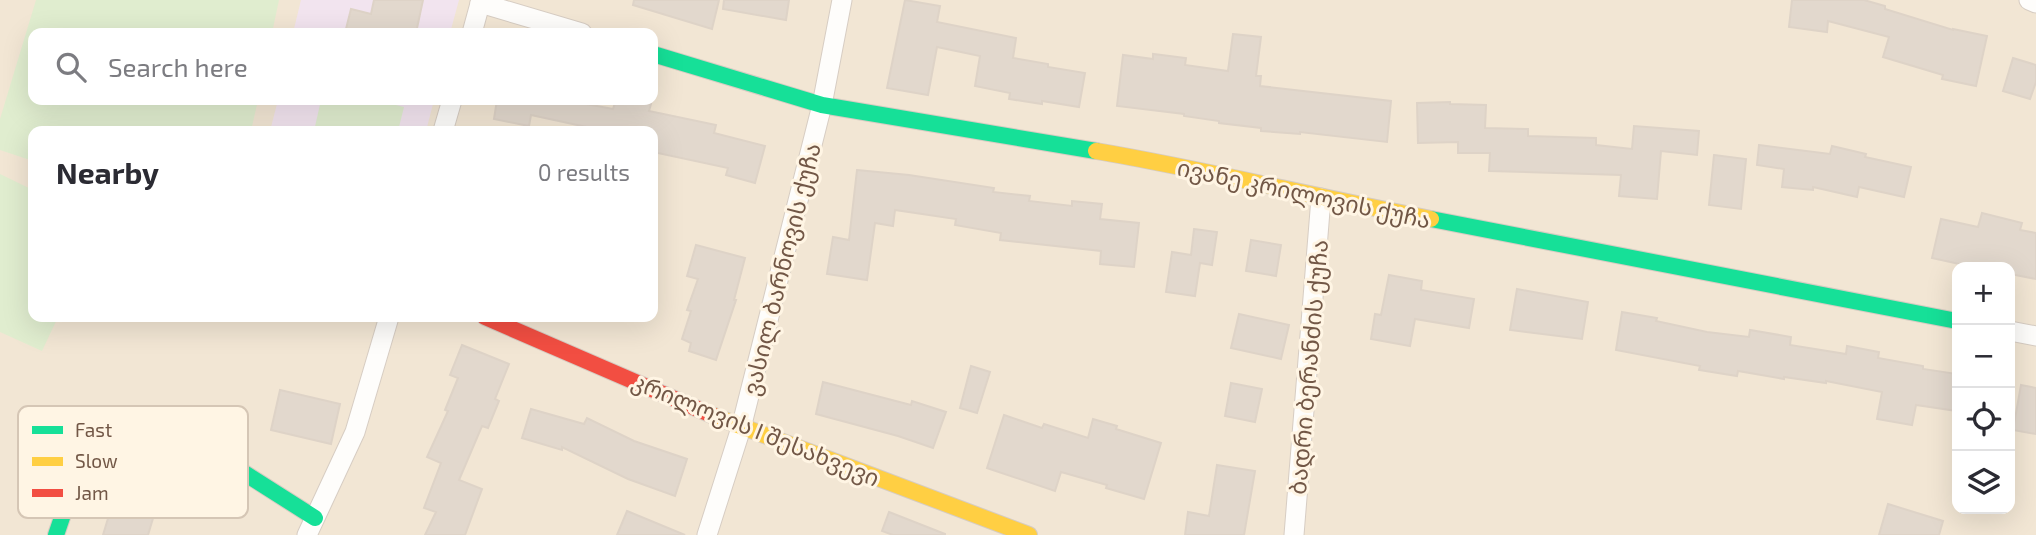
<!DOCTYPE html>
<html lang="en">
<head>
<meta charset="utf-8">
<style>
	body { margin:0; font-family:"Exo 2","Noto Sans Georgian",sans-serif; background:#f2f2f3; color:#2b2b33 }
	.controls { position:absolute; right:21px; bottom:21px; display:grid; overflow:hidden; border-radius:14px; box-shadow:0 7px 28px #0002 }
	.controls button { width:63px; height:63px; display:grid; place-items:center; padding:0; border:0; border-bottom:2px solid #e1e1e2; background:#fff; color:#2b2b33; font:35px sans-serif }
	.list { margin:0; padding:0; list-style:none }
	h2 { display:flex; justify-content:space-between; align-items:center; height:91px; margin:0; padding:0 28px; font-size:30px }
	h2 small { font-size:23px; font-weight:400; color:#7c7c81 }
	.icon { flex:none; width:38px; height:38px; fill:none; stroke:currentColor; stroke-width:2; stroke-linecap:round; stroke-linejoin:round }
	.map { position:relative; flex:none; width:2036px; height:535px; overflow:hidden }
	.search { position:absolute; background:#fff; box-shadow:0 7px 28px #0002; left:28px; top:28px; width:630px; height:77px; display:flex; align-items:center; gap:18px; box-sizing:border-box; padding:0 24px; border-radius:14px; color:#7c7c81; font-size:26px }
	.panel { position:absolute; background:#fff; box-shadow:0 7px 28px #0002; left:28px; top:126px; width:630px; height:196px; border-radius:14px }
	.map>svg:first-child { display:block }
</style>
</head>
<body>
<div class="map">
<svg width="2036" height="535" viewBox="0 0 2036 535">
	<rect width="100%" height="100%" fill="#f6f0e5"/>
	<path fill="#f2e6d4" fill-rule="evenodd" d="M0,0H2036V535H0ZM33,33H653V100H33ZM33,131H653V317H33ZM1957,267H2010V509H1957Z"/>
	<g fill="#f2e4ef">
		<path d="M301,0H459L450,33H293Z"/>
		<path d="M278,100H434L426,131H270Z"/>
	</g>
	<g fill="#e0edcf">
		<path d="M36,0H279L272,33H33V100H258L251,131H33V161L0,150V119Z"/>
		<path d="M321,100H376L404,107L398,131H314Z"/>
		<path d="M0,174L33,190V317H58L42,351L0,332Z"/>
	</g>
	<g fill="#e2d8cd" stroke="#ded3c7" stroke-width="2">
		<path d="M374,0H423L416,33H345L351,9L371,14Z"/>
		<path d="M634,0H719L712,29L633,5Z"/>
		<path d="M724,0H789L786,20L723,9Z"/>
		<path d="M905,0L940,6L937,22L1016,38L1013,58L1048,64V67L1085,73L1079,107L1042,101V104L1009,99L1010,93L975,86L980,56L937,47L928,95L887,88Z"/>
		<path d="M1792,0H1864L1885,6V9L1953,30V29L1987,36L1976,86L1942,79L1943,75L1883,57L1889,37L1828,21L1827,32L1789,27Z"/>
		<path d="M1233,34L1261,37L1256,76H1261L1260,86L1391,101L1387,142L1300,132V134L1261,131V128L1219,123V121L1184,116V114L1117,106L1123,55L1153,59V54L1186,58L1185,65L1228,71Z"/>
		<path d="M2013,58L2036,65V82L2030,99L2003,91Z"/>
		<path d="M497,100H582L581,103L613,109L616,100H634L651,104L649,111L716,125L714,133L765,146L755,183L726,175L728,168L653,152V131H605L531,115L529,126L494,119Z"/>
		<path d="M1450,102V104L1486,105L1485,128L1528,129V136L1596,138V145L1632,149L1634,126L1699,131L1697,155L1661,151L1657,199L1619,196L1621,175L1489,171L1490,153H1458V142L1418,143L1417,103Z"/>
		<path d="M1759,145L1830,154L1832,146L1866,154L1865,157L1911,167L1904,197L1859,187L1857,197L1813,187V190L1782,187L1784,169L1757,165Z"/>
		<path d="M1714,155L1746,159L1741,209L1709,205Z"/>
		<path d="M857,170L909,175L994,188L993,192L1030,196L1029,201L1072,206V201L1102,204L1100,219L1139,223L1134,267L1100,264L1101,251L1000,240L1001,233L955,225L956,219L895,210L893,226L875,223L867,280L827,274L833,237L849,240Z"/>
		<path d="M1982,213L2022,223L2020,230L2036,233V279L2010,274V267H1973L1932,258L1941,219L1978,227Z"/>
		<path d="M1194,229L1217,232L1212,265L1200,263L1195,296L1166,292L1172,252L1191,255Z"/>
		<path d="M1251,240L1281,245L1276,276L1246,271Z"/>
		<path d="M696,245L745,258L734,300H736L716,360L689,351L691,343L682,339L691,311L687,310L698,279L687,276Z"/>
		<path d="M1389,275L1422,281L1421,290L1474,299L1469,328L1415,319L1410,346L1371,339L1375,314L1381,315Z"/>
		<path d="M1517,289L1588,302L1582,339L1510,330Z"/>
		<path d="M1622,312L1657,318L1656,321L1707,332L1749,337L1750,330L1791,337L1790,345L1846,354L1847,346L1879,352L1878,358L1923,366V369L1957,374V411L1916,405L1912,425L1877,419L1882,392L1826,381V383L1784,377V379L1738,371L1737,376L1699,370L1700,366L1616,350Z"/>
		<path d="M1239,314L1289,325L1281,359L1231,348Z"/>
		<path d="M462,345L509,364L495,399L499,401L488,428L482,426L459,480L482,489L465,535H425L436,512L424,508L441,463L427,457L448,411L445,410L458,378L450,375Z"/>
		<path d="M971,366L990,372L977,413L960,408Z"/>
		<path d="M823,382L911,405L912,401L946,412L933,448L898,436L816,414Z"/>
		<path d="M1231,383L1262,389L1255,422L1225,416Z"/>
		<path d="M2021,385L2036,388V434L2013,430Z"/>
		<path d="M280,390L340,404L331,444L271,430Z"/>
		<path d="M531,409L584,424L587,418L634,441L687,459L675,496L628,479L562,447V450L522,438Z"/>
		<path d="M1004,415L1042,428L1044,424L1088,438L1093,419L1117,426L1116,429L1161,443L1144,499L1106,488L1107,485L1061,472L1055,491L987,468Z"/>
		<path d="M1217,465L1255,471L1244,535H1185L1188,512L1209,516Z"/>
		<path d="M116,492L157,505L148,535H103Z"/>
		<path d="M1888,504L1943,521L1939,535H1879Z"/>
		<path d="M627,511L685,535H617Z"/>
		<path d="M889,512L945,534V535H893L882,531Z"/>
	</g>
	<g fill="none" stroke-linecap="round" stroke-linejoin="round">
		<defs>
			<g id="street">
				<path d="M2029,0L2036,3"/>
				<path d="M480,3L582,33"/>
				<path d="M472,33L481,0"/>
				<path d="M443,131L452,100"/>
				<path d="M2010,331L2036,336"/>
				<path d="M307,535L355,432L389,317"/>
				<path d="M707,535L741,428L822,105L842,0"/>
				<path d="M1294,535L1321,198"/>
			</g>
			<g id="fast">
				<path d="M653,54L822,105L1096,151"/>
				<path d="M1431,219L1957,321"/>
				<path d="M56,535L87,444L130,415L183,434L315,518"/>
			</g>
			<g id="slow">
				<path d="M1096,151C1208,170 1319,198 1431,219"/>
				<path d="M714,416L1029,535"/>
			</g>
			<path id="jam" d="M485,317L714,416"/>
		</defs>
		<use href="#street" stroke="#d7cdc3" stroke-width="21"/>
		<use href="#fast" stroke="#d6ccc2" stroke-width="18"/>
		<use href="#slow" stroke="#d6ccc2" stroke-width="18"/>
		<use href="#jam" stroke="#d6ccc2" stroke-width="18"/>
		<use href="#street" stroke="#fefdfb" stroke-width="19"/>
		<use href="#fast" stroke="#16e098" stroke-width="16"/>
		<use href="#slow" stroke="#ffcf43" stroke-width="16"/>
		<use href="#jam" stroke="#f24e42" stroke-width="16"/>
	</g>
	<g text-anchor="middle" dominant-baseline="central" stroke-width="6" stroke-linejoin="round" paint-order="stroke">
		<g font-size="23" fill="#725746" stroke="#fff5e4">
			<text transform="translate(1304 193) rotate(12)">ივანე კრილოვის ქუჩა</text>
			<text transform="translate(781 269) rotate(-76)">ვასილ ბარნოვის ქუჩა</text>
			<text transform="translate(1308 367) rotate(-85)">ბადრი ბერანძის ქუჩა</text>
			<text transform="translate(756 429) rotate(22)">კრილოვის I შესახვევი</text>
		</g>
	</g>
	<rect x="18" y="406" width="230" height="112" rx="10" fill="#fff5e4" stroke="#d5c6b5" stroke-width="2"/>
	<rect x="32" y="426" width="31" height="8" fill="#16e098"/>
	<rect x="32" y="457" width="31" height="9" fill="#ffcf43"/>
	<rect x="32" y="489" width="31" height="8" fill="#f24e42"/>
	<g font-size="19" fill="#725746">
		<text x="75" y="437">Fast</text>
		<text x="75" y="468">Slow</text>
		<text x="75" y="500">Jam</text>
	</g>
</svg>
<div class="controls">
<button>+</button>
<button>−</button>
<button><svg class="icon" aria-label="locate" viewBox="0 0 24 24"><circle cx="12" cy="12" r="6"/><path d="M12 2v4M12 18v4M2 12h4M18 12h4"/></svg></button>
<button><svg class="icon" aria-label="layers" viewBox="0 0 24 24"><path d="M12 4l9 5-9 5-9-5zM3 14l9 5 9-5"/></svg></button>
</div>
<div class="search"><svg class="icon" aria-label="search" viewBox="0 0 24 24"><circle cx="10" cy="10" r="6"/><path d="M15 15l6 6"/></svg>Search here</div>
<section class="panel">
<h2>Nearby<small>0 results</small></h2>
<ul class="list">
</ul>
</section>
</div>
</body>
</html>
